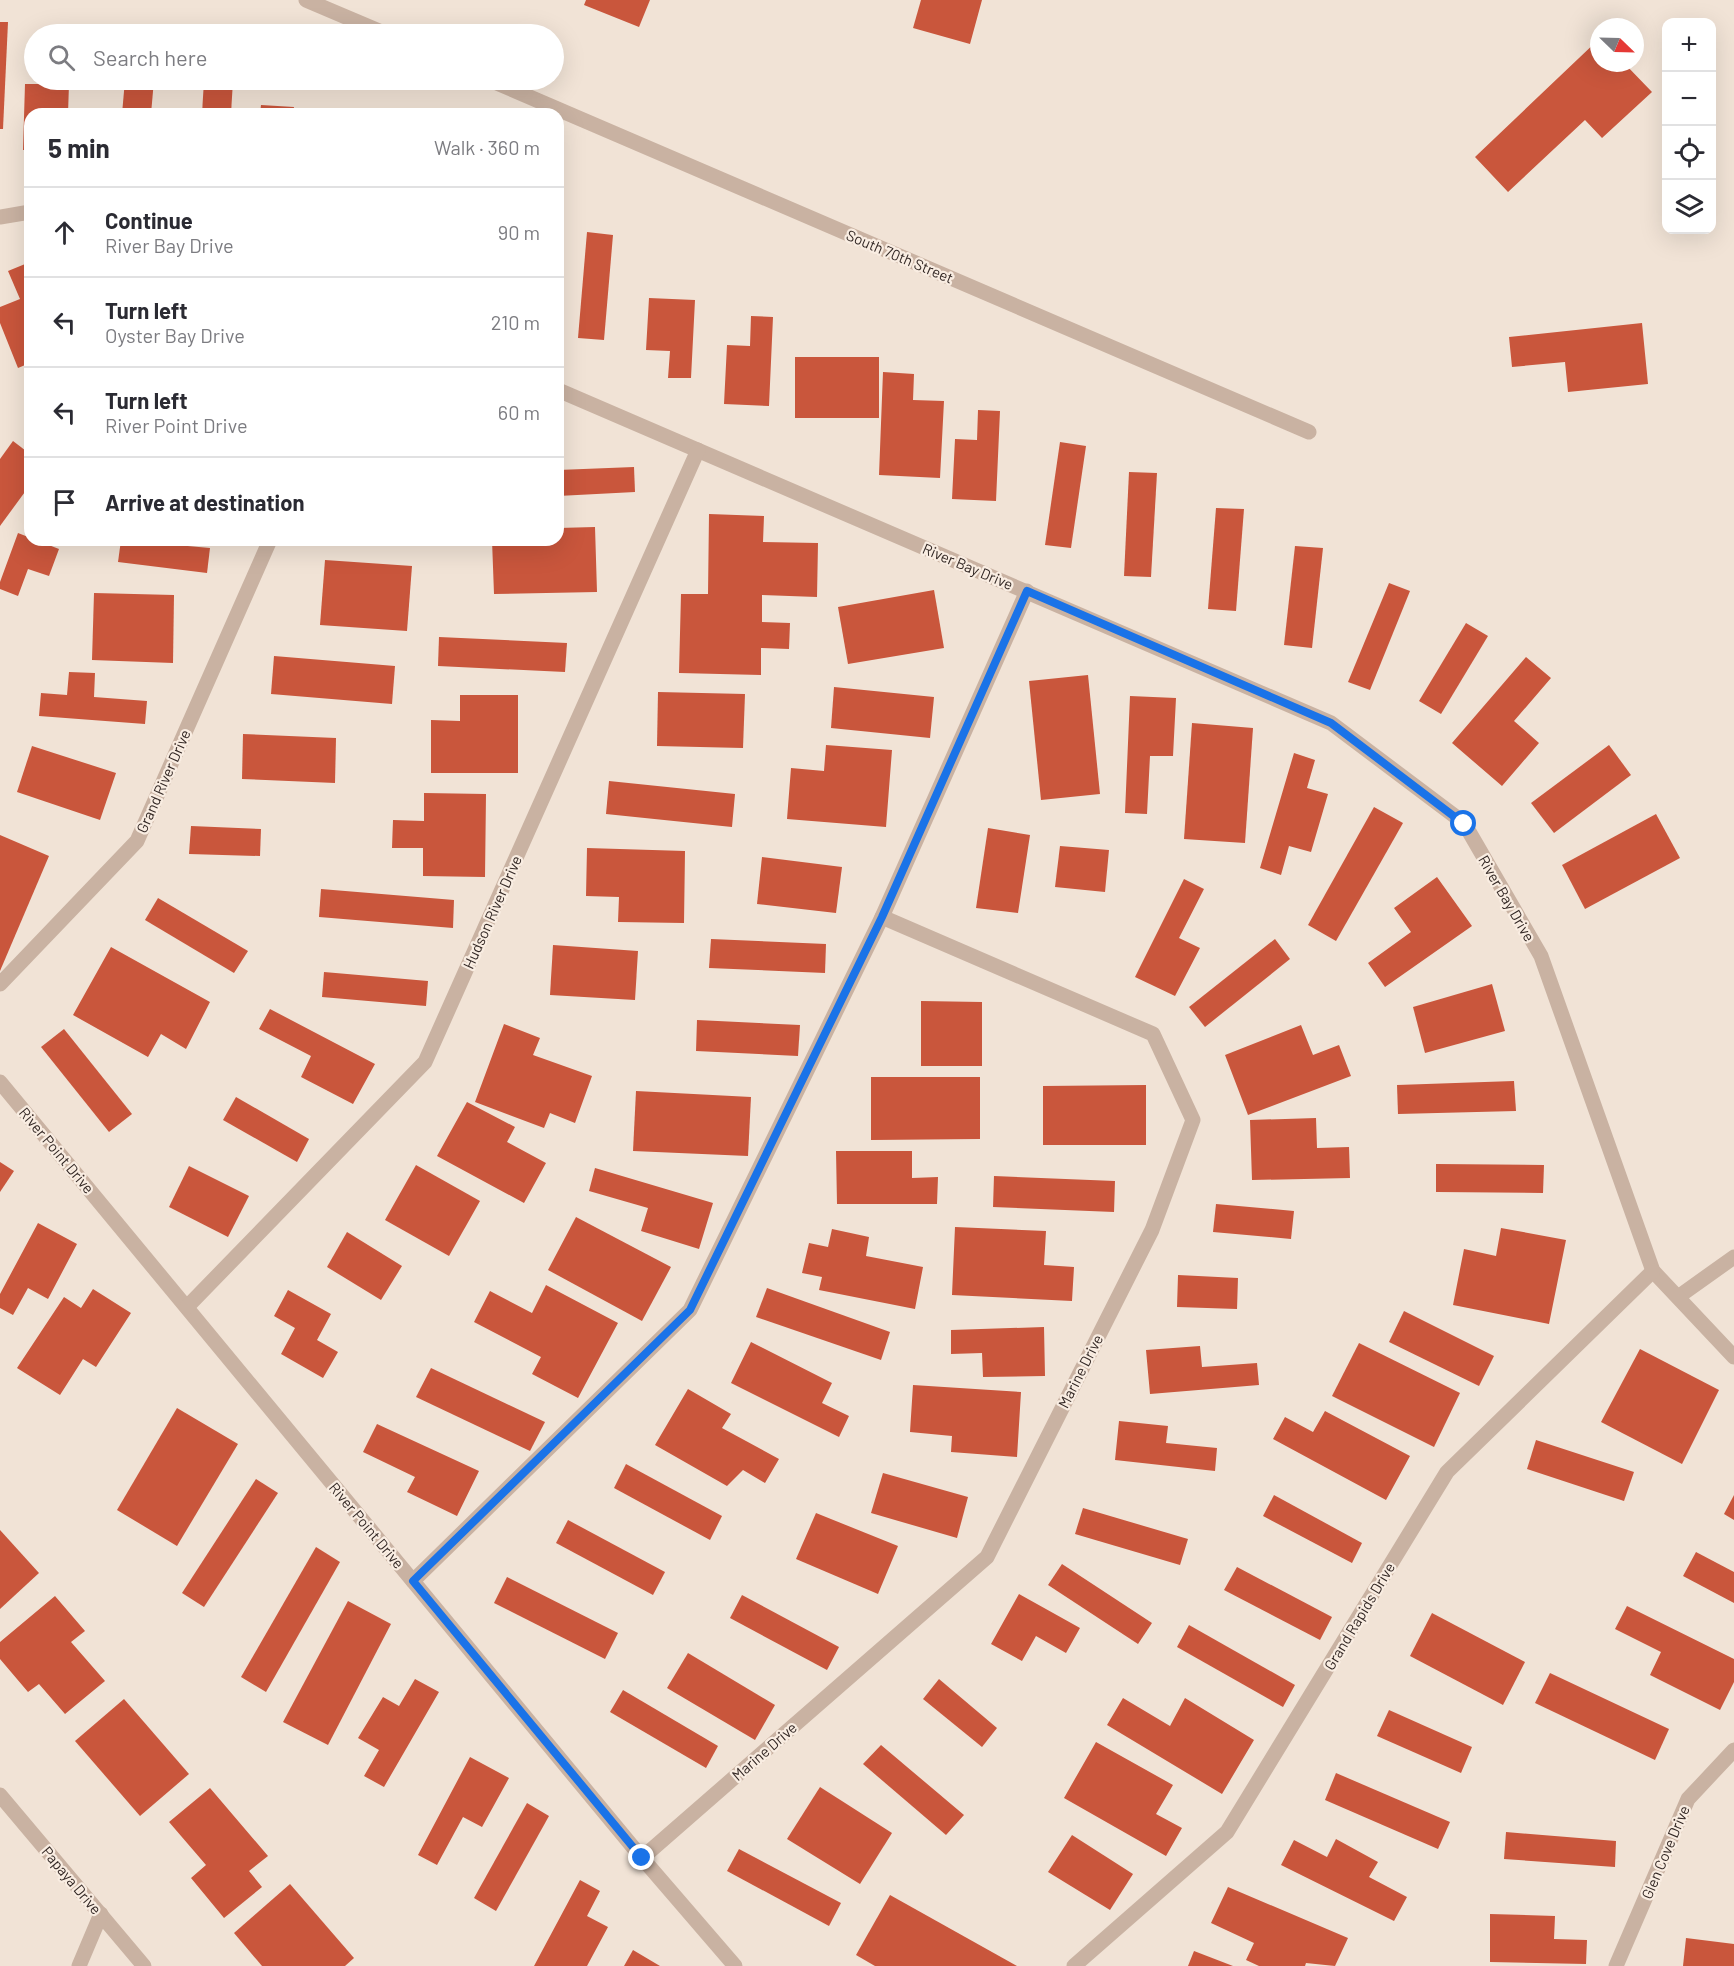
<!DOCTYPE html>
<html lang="en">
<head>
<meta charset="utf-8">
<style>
	body { margin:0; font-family:Barlow,sans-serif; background:#f2f2f3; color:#2b2b33 }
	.controls { position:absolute; right:18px; top:18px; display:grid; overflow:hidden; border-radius:12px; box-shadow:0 6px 24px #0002 }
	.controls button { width:54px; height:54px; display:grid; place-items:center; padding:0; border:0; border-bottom:2px solid #e1e1e2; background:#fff; color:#2b2b33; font:30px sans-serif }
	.compass { position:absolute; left:1590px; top:18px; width:54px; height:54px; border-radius:50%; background:#fff; box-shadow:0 6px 24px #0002; rotate:113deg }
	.stop { position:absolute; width:18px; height:18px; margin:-14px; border:4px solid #1a73e8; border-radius:50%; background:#fff }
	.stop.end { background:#1a73e8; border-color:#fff; box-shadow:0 2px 6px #0008 }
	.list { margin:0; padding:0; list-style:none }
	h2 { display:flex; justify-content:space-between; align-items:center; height:78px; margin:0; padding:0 24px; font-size:26px }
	h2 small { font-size:20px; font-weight:400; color:#7c7c81 }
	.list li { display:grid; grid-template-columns:39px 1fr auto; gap:18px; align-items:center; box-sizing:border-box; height:90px; padding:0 24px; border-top:2px solid #e1e1e2 }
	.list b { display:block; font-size:22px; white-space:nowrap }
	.list p { margin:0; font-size:20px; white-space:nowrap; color:#7c7c81 }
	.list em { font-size:20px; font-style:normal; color:#7c7c81 }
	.icon { flex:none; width:33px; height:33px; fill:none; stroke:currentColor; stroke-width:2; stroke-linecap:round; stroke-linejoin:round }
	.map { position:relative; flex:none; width:1734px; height:1966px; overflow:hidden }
	.search { position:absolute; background:#fff; box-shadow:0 6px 24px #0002; left:24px; top:24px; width:540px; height:66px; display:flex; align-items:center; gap:15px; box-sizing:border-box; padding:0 21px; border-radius:33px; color:#7c7c81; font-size:22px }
	.panel { position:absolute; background:#fff; box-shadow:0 6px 24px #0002; left:24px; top:108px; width:540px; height:438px; border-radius:18px }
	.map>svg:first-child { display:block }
</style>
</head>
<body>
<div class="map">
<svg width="1734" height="1966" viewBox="0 0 1734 1966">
	<rect width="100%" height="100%" fill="#f1e3d6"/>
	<g fill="#c9563c">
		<path d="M586,0H650L639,27L584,5Z"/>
		<path d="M921,0H982L970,44L913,28Z"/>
		<path d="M0,22H8L3,129H0Z"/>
		<path d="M1599,39V63H1624L1652,92L1602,138L1585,120L1508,192L1475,157Z"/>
		<path d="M125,80H154L151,114H122Z"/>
		<path d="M204,80H233L231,114H202Z"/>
		<path d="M25,84H69L68,114H30V150H23Z"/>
		<path d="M261,105L294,107L293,114H260Z"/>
		<path d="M587,232L613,235L604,340L578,338Z"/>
		<path d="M30,262V363L18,368L0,323V307L20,299L8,271Z"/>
		<path d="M649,298L695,300L691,378H668L670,351L646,350Z"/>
		<path d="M751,316L773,317L769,406L724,404L727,345L750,346Z"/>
		<path d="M1642,323L1648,384L1568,392L1565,362L1512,367L1509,337Z"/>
		<rect x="795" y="357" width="84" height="61"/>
		<path d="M883,372L914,374L913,400L944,401L940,478L879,475Z"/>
		<path d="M978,410L1000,411L996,501L952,499L955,439L977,440Z"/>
		<path d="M13,441L30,454V485L0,526V459Z"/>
		<path d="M1060,442L1086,446L1071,548L1045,545Z"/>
		<path d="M634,467L635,492L558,496V470Z"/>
		<path d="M1129,472L1157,473L1151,577L1124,576Z"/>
		<path d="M1216,508L1244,509L1236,611L1208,609Z"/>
		<path d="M709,514L764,516L763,542L818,543L817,597L762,595V622L790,623L789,649L761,648V675L679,673L681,594H708Z"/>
		<path d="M595,527L597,592L494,594L492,540H558V528Z"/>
		<path d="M18,533L59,549L49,576L28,569L18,596L0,589V582Z"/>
		<path d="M121,540L210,548L207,573L118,562Z"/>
		<path d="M1295,546L1323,548L1312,648L1284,645Z"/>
		<path d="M325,560L412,566L407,631L320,625Z"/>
		<path d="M1389,583L1410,591L1370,690L1348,682Z"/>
		<path d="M934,590L944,648L848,664L838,607Z"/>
		<path d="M94,593L174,595L173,663L92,660Z"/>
		<path d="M1466,623L1488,636L1441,714L1419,701Z"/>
		<path d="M439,637L567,643L565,672L438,666Z"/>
		<path d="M274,656L395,666L392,704L271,694Z"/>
		<path d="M1526,657L1551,678L1514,721L1539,743L1502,786L1452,743Z"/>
		<path d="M69,672L95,673L94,697L147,701L145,724L39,716L41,693L67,695Z"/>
		<path d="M1088,675L1100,794L1041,800L1029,681Z"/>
		<path d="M834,687L934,697L930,738L831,728Z"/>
		<path d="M658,692L745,694L743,748L657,746Z"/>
		<path d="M460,695H518V773H431V720L460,721Z"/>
		<path d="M1130,696L1176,698L1173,756H1150L1147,814L1125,813Z"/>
		<path d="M1192,723L1253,728L1245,843L1184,839Z"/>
		<path d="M243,734L336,738L335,783L242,779Z"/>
		<path d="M826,745L892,750L886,827L787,819L791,768L824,771Z"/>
		<path d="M1609,745L1631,775L1554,833L1531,803Z"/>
		<path d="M32,746L116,773L100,820L17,792Z"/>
		<path d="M1294,753L1315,760L1307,788L1328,794L1311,852L1289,846L1281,875L1260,868Z"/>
		<path d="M609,781L735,794L732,827L606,814Z"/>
		<path d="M424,793L486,794L485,877L423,876V848H392L393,820L424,821Z"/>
		<path d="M1374,807L1403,823L1336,941L1308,925Z"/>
		<path d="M1656,814L1680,858L1585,909L1562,865Z"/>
		<path d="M191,826L261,829L260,856L189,854Z"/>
		<path d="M988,828L1030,835L1018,913L976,908Z"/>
		<path d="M0,835L49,856L0,971Z"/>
		<path d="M1060,846L1109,850L1105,892L1055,887Z"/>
		<path d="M587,848L685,851L684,923L618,922L619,897L586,896Z"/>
		<path d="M762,857L842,867L836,913L757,904Z"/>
		<path d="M1437,877L1472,926L1385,987L1368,963L1411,932L1394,908Z"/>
		<path d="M1184,879L1204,889L1179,938L1200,948L1175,996L1135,977Z"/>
		<path d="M321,889L454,900L453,928L319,917Z"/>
		<path d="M158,898L248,951L234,973L145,920Z"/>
		<path d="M711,939L826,944L825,973L709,968Z"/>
		<path d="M1275,939L1290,959L1205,1027L1189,1007Z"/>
		<path d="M553,945L638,951L635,1000L550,995Z"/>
		<path d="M111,947L210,1002L186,1049L161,1034L148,1057L73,1015Z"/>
		<path d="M324,972L428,981L426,1006L322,997Z"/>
		<path d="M1492,984L1505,1031L1425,1053L1413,1007Z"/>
		<path d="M921,1001L982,1002V1066H921Z"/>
		<path d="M270,1009L375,1064L353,1104L301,1077L311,1056L259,1029Z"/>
		<path d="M697,1020L800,1025L798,1056L696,1051Z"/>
		<path d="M504,1024L540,1038L533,1055L592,1076L575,1123L550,1113L544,1128L475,1102Z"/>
		<path d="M1301,1025L1313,1055L1339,1045L1351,1076L1248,1115L1225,1055Z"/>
		<path d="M64,1029L132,1114L109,1132L41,1047Z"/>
		<path d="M871,1077H980V1139L871,1140Z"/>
		<path d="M1514,1081L1516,1111L1398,1114L1397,1085Z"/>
		<path d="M1146,1085V1145H1043V1086Z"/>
		<path d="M636,1091L751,1097L748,1156L633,1151Z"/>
		<path d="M236,1097L309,1139L297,1162L223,1120Z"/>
		<path d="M467,1102L515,1127L507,1142L546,1163L524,1203L437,1156Z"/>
		<path d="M1316,1118L1317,1148L1349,1147L1350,1178L1252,1180L1250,1120Z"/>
		<path d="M836,1151H912V1178L938,1177L937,1204H837Z"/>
		<path d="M0,1162L14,1171L0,1192Z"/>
		<path d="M1436,1164L1544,1165L1543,1193L1436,1192Z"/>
		<path d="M416,1165L480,1201L449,1256L385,1220Z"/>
		<path d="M189,1166L249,1196L228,1237L169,1207Z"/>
		<path d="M595,1168L713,1203L699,1249L641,1231L648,1208L589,1191Z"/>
		<path d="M994,1176L1115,1181L1114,1212L993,1207Z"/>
		<path d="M1216,1204L1294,1211L1291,1239L1213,1232Z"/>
		<path d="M576,1217L671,1267L642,1321L548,1270Z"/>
		<path d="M38,1223L77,1244L48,1299L28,1288L13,1315L0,1308V1294Z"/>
		<path d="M955,1227L1046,1231L1044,1265L1074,1267L1072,1301L952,1295Z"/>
		<path d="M1501,1228L1566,1240L1549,1324L1453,1305L1464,1249L1496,1256Z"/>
		<path d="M832,1229L869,1237L866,1256L923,1267L915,1309L819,1290L822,1277L802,1273L809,1243L828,1247Z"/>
		<path d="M347,1232L402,1266L381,1300L327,1267Z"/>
		<path d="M1178,1275L1238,1278L1237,1309L1177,1307Z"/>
		<path d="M546,1285L618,1323L578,1398L532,1374L541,1357L474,1322L490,1291L532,1313Z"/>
		<path d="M767,1288L890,1332L881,1360L756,1317Z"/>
		<path d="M93,1289L131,1313L96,1367L83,1359L60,1395L17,1368L64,1297L81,1308Z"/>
		<path d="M288,1290L331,1314L317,1340L338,1352L323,1378L281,1354L295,1328L274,1316Z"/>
		<path d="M1404,1311L1494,1356L1479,1386L1389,1342Z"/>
		<path d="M1044,1327L1045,1376L983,1377L982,1353L951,1354V1330Z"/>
		<path d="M751,1342L832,1383L822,1403L849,1416L839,1437L731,1383Z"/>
		<path d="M1359,1343L1460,1393L1434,1447L1332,1396Z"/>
		<path d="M1200,1346L1202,1367L1257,1363L1259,1385L1150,1394L1146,1350Z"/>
		<path d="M1640,1349L1719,1390L1682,1464L1601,1422Z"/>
		<path d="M431,1368L545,1422L530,1451L416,1397Z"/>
		<path d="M913,1385L1021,1392L1017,1457L951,1452L952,1436L910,1432Z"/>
		<path d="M688,1389L731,1414L722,1428L779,1459L765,1483L743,1470L727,1486L655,1445Z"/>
		<path d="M177,1408L238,1444L177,1546L117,1510Z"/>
		<path d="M1325,1411L1410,1456L1386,1500L1273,1439L1285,1417L1313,1432Z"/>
		<path d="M1119,1421L1168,1426L1166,1443L1217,1448L1215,1471L1115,1460Z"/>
		<path d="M377,1424L479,1471L457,1516L407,1492L415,1477L363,1452Z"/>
		<path d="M1536,1440L1634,1472L1624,1501L1527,1469Z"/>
		<path d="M626,1464L722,1516L710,1540L614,1488Z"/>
		<path d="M883,1473L968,1497L957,1538L871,1513Z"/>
		<path d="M256,1479L278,1493L204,1607L182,1593Z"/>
		<path d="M1274,1495L1362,1543L1352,1563L1263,1516Z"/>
		<path d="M1734,1495V1520L1724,1514Z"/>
		<path d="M1083,1508L1188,1539L1180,1565L1075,1534Z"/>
		<path d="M816,1513L898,1546L878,1594L796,1559Z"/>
		<path d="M568,1520L665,1572L653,1595L556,1543Z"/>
		<path d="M0,1530L39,1573L0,1609Z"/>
		<path d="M316,1547L340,1562L266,1692L241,1677Z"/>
		<path d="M1696,1552L1734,1572V1603L1683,1576Z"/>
		<path d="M1062,1564L1152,1623L1138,1644L1048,1585Z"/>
		<path d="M1237,1567L1332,1617L1320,1640L1224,1590Z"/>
		<path d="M507,1577L618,1633L605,1659L494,1603Z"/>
		<path d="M1019,1594L1080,1628L1066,1653L1036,1636L1022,1661L991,1644Z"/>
		<path d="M742,1595L839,1647L827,1670L730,1618Z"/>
		<path d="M55,1596L85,1631L71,1642L105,1681L65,1714L39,1684L28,1692L0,1659V1642Z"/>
		<path d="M348,1601L391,1624L328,1745L283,1722Z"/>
		<path d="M1627,1606L1734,1659V1682L1720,1710L1650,1675L1661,1652L1615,1629Z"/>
		<path d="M1432,1613L1525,1662L1503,1705L1410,1656Z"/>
		<path d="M1189,1625L1295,1685L1283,1707L1177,1647Z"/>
		<path d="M688,1653L775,1705L755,1740L667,1688Z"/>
		<path d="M1550,1673L1669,1729L1655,1760L1535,1703Z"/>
		<path d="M415,1679L439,1692L384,1787L364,1776L379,1750L358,1738L383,1697L399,1706Z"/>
		<path d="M939,1679L997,1728L982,1747L923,1699Z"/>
		<path d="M623,1690L718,1746L706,1768L610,1712Z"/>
		<path d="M1123,1698L1170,1726L1185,1698L1254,1740L1222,1794L1107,1725Z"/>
		<path d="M124,1699L189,1774L140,1816L75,1741Z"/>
		<path d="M1389,1710L1472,1747L1461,1773L1377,1736Z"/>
		<path d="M1096,1742L1173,1785L1156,1814L1182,1828L1166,1856L1064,1798Z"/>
		<path d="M881,1745L964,1815L946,1835L863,1764Z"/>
		<path d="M470,1757L509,1778L482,1827L463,1817L437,1865L418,1855Z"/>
		<path d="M1336,1773L1450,1822L1438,1849L1325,1800Z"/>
		<path d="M820,1787L892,1833L860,1884L787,1839Z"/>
		<path d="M210,1788L268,1856L249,1871L262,1887L224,1918L191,1878L206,1865L169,1822Z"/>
		<path d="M527,1803L549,1816L496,1911L474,1898Z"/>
		<path d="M1506,1832L1616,1841L1615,1867L1504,1859Z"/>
		<path d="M1072,1835L1133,1874L1110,1910L1048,1872Z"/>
		<path d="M1336,1839L1378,1862L1369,1877L1407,1897L1394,1921L1281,1865L1294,1840L1327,1857Z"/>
		<path d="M739,1849L841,1903L829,1926L727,1871Z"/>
		<path d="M580,1880L600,1891L587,1916L608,1927L587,1966H534Z"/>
		<path d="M290,1884L354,1958L345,1966H262L234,1933Z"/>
		<path d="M1228,1887L1348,1938L1335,1966L1306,1963L1305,1966H1259L1246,1960L1254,1943L1211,1923Z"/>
		<path d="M890,1895L1017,1966H875L856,1955Z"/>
		<path d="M1490,1914L1555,1916L1554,1939L1587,1940L1586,1964L1490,1962Z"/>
		<path d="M1686,1938L1734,1944V1966H1683Z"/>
		<path d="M633,1950L660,1966H624Z"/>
		<path d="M1194,1951L1233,1966H1188Z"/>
	</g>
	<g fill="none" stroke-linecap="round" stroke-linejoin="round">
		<path stroke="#c9b2a2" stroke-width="15" d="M1678,1297L1734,1257"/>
		<g stroke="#c9b2a2" stroke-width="15">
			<path d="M306,0L386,34"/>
			<path d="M490,80L1309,432"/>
			<path d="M0,217L30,212"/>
			<path d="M558,390L1331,723L1464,823L1541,956L1653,1271L1734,1357"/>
			<path d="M0,984L137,841L270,540"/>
			<path d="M0,1082L642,1858L735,1966"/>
			<path d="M187,1307L425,1062L698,450"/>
			<path d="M413,1581L690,1310L882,917L1027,591"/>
			<path d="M0,1795L144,1966"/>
			<path d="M642,1858L987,1557L1152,1230L1193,1120L1153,1034L882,917"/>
			<path d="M79,1966L101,1914"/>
			<path d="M1074,1966L1227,1832L1447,1472L1653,1271"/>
			<path d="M1616,1966L1688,1799L1734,1750"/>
		</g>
	</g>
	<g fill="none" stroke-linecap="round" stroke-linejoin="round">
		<path stroke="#1a73e8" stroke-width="8" d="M642,1858L413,1581L690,1310L882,917L1027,591L1331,723L1464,824"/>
	</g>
	<g text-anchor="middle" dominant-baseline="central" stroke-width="4.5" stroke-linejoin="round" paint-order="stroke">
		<g font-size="15" fill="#332825" stroke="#f9ede2">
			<text transform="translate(900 256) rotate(23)">South 70th Street</text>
			<text transform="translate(968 566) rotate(23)">River Bay Drive</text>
			<text transform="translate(163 781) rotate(-66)">Grand River Drive</text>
			<text transform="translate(1507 898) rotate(60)">River Bay Drive</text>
			<text transform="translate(492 912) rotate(-66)">Hudson River Drive</text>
			<text transform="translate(57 1150) rotate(50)">River Point Drive</text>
			<text transform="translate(1080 1371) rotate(-63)">Marine Drive</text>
			<text transform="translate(367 1525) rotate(50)">River Point Drive</text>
			<text transform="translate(1359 1616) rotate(-59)">Grand Rapids Drive</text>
			<text transform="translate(764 1751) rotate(-41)">Marine Drive</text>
			<text transform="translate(1665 1852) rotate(-67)">Glen Cove Drive</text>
			<text transform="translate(72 1880) rotate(50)">Papaya Drive</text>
		</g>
	</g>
</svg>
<div class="controls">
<button>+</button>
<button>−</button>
<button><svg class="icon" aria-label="locate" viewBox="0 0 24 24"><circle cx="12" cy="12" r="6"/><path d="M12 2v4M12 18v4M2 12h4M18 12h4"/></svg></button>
<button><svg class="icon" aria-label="layers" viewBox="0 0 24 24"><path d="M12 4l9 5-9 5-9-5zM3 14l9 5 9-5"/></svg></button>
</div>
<svg class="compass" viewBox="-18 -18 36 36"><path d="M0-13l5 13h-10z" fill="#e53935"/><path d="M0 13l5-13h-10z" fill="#7c7c81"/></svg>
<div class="stop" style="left:1464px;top:824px"></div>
<div class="stop end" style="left:642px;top:1858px"></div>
<div class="search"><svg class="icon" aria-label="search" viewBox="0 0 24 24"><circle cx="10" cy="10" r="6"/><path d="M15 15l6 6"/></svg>Search here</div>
<section class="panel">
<h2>5 min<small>Walk · 360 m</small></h2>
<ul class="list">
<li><svg class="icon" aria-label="ahead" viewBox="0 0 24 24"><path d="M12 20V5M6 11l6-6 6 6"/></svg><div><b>Continue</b><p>River Bay Drive</p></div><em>90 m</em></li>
<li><svg class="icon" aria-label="left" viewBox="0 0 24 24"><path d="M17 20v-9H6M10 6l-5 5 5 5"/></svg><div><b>Turn left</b><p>Oyster Bay Drive</p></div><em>210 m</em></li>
<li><svg class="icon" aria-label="left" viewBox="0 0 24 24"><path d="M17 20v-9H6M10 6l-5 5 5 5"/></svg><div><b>Turn left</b><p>River Point Drive</p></div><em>60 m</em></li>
<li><svg class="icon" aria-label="arrive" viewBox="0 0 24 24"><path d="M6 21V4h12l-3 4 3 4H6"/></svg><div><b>Arrive at destination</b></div></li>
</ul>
</section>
</div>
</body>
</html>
